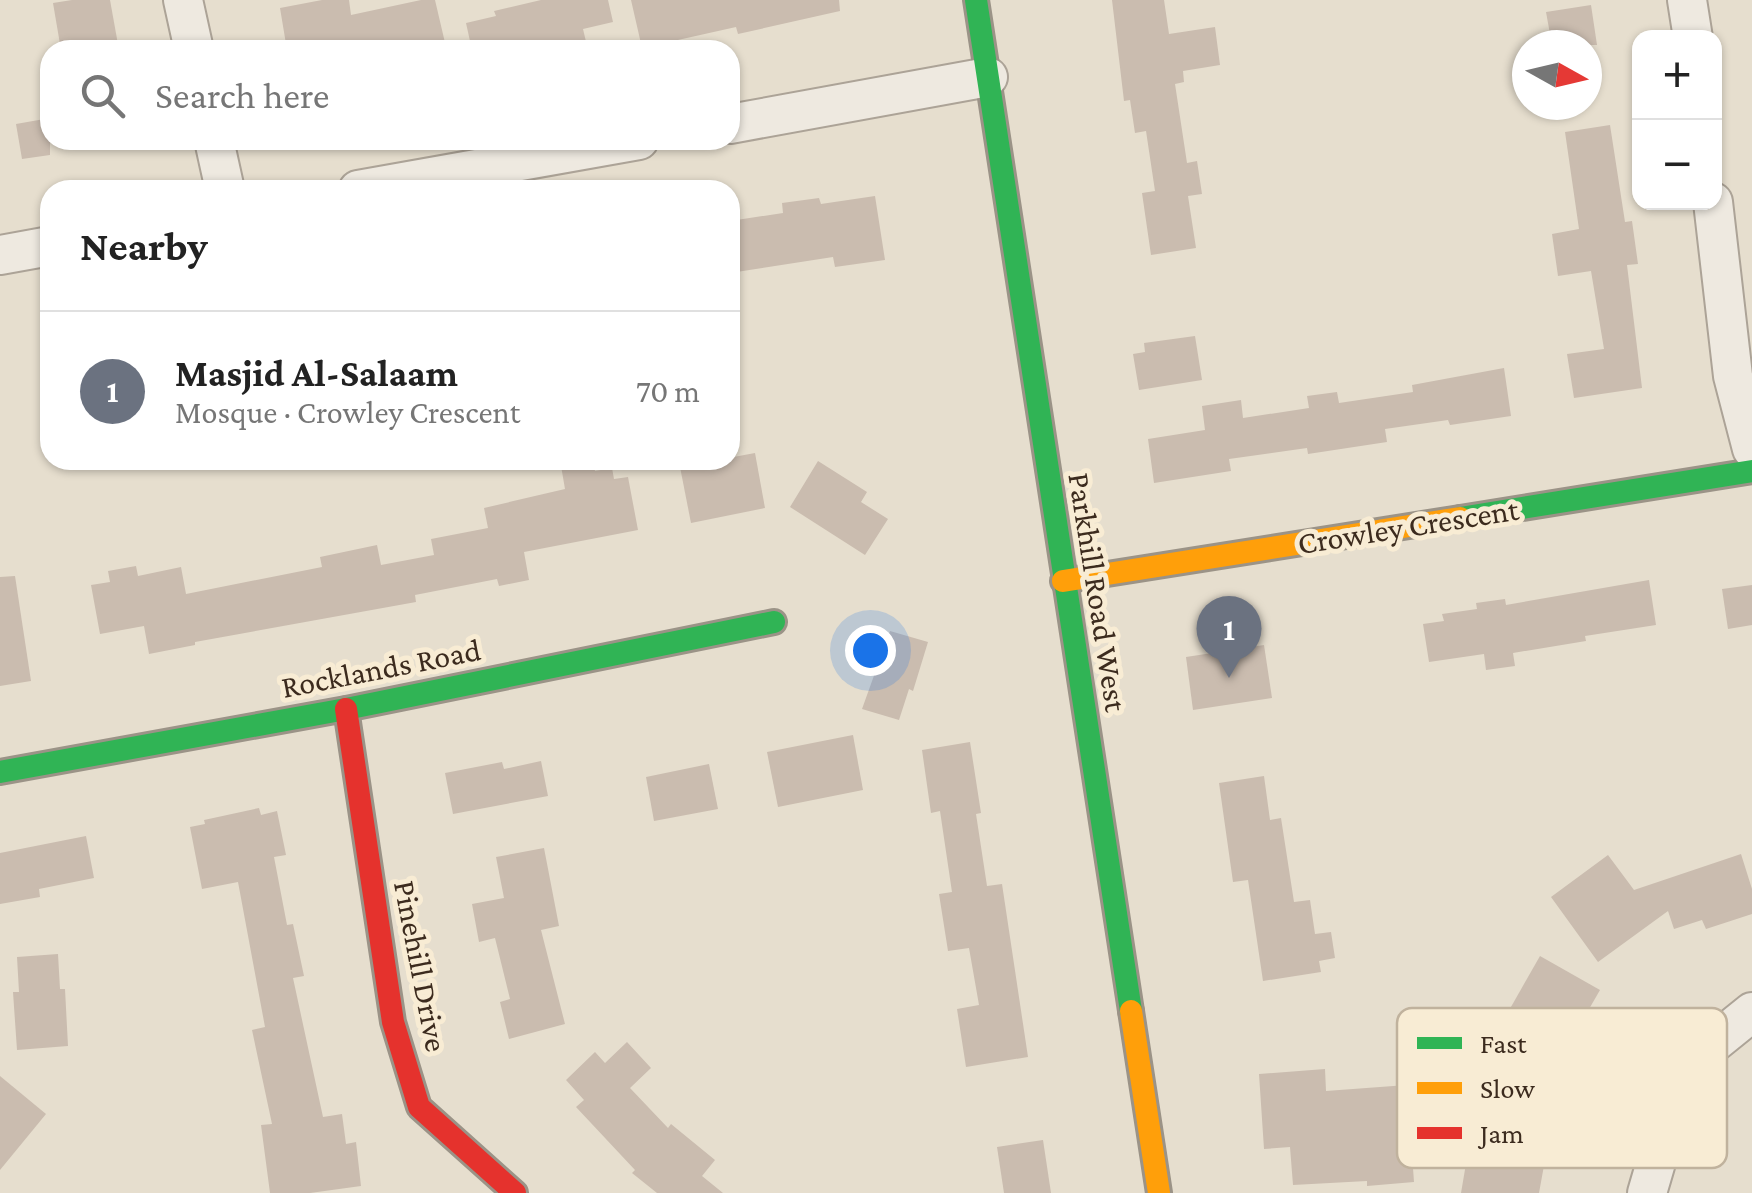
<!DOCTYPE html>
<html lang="en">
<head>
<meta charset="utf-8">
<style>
	body { margin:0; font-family:"Crimson Pro",serif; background:#f2f2f2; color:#222 }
	.controls { position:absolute; right:30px; top:30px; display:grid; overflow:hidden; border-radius:20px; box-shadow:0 2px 8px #0004 }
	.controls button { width:90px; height:90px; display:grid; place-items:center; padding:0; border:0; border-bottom:2px solid #e0e0e0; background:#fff; color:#222; font:50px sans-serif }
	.compass { position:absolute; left:1512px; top:30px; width:90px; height:90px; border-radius:50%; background:#fff; box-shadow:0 2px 8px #0004; rotate:98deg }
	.you { position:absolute; left:870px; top:650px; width:35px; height:35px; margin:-25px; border:8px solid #fff; border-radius:50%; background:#1a73e8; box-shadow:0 0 0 15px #1a73e833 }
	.badge { display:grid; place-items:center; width:65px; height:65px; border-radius:50%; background:#2563eb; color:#fff; font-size:32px; font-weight:700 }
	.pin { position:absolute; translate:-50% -82px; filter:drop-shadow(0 2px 5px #0008) }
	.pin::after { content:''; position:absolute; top:52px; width:35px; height:30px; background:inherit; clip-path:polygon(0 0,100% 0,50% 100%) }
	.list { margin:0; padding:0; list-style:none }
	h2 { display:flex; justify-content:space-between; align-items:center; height:130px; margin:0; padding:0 40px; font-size:42px }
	h2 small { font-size:32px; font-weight:400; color:#767676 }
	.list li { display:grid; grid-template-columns:65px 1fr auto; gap:30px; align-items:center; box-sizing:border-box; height:160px; padding:0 40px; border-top:2px solid #e0e0e0 }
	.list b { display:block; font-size:38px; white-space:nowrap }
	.list p { margin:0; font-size:32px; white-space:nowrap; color:#767676 }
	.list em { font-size:32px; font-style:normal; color:#767676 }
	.icon { flex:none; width:55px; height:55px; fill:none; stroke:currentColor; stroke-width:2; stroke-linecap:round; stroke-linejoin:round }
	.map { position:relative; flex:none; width:1752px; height:1193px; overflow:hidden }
	.search { position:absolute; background:#fff; box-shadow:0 2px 8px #0004; left:40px; top:40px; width:700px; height:110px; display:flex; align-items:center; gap:25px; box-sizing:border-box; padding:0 35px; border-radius:30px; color:#767676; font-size:38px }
	.panel { position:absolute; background:#fff; box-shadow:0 2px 8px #0004; left:40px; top:180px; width:700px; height:290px; border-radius:30px }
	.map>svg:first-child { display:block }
</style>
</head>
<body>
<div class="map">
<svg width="1752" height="1193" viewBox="0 0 1752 1193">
	<rect width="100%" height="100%" fill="#e6dece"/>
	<g fill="#cabcaf">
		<path d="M72,0H110L119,50H61L53,3Z"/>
		<path d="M322,0H349L351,15L421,0H435L446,47L430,50H287L280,8Z"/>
		<path d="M541,0H608L613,22L583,29L588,50H472L466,23L496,16L494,11Z"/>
		<path d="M631,0H839L840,11L738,34L736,27L642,48Z"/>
		<path d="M1112,0H1164L1169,34L1215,27L1220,65L1183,71L1184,82L1175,84L1187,163L1197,161L1202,194L1188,196L1196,248L1151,255L1142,193L1155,191L1146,131L1135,133L1130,100L1124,101Z"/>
		<path d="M1591,5L1597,45H1552L1546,12Z"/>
		<path d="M50,118V155L22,159L16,124Z"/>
		<path d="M1610,125L1625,222L1632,221L1638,264L1627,265L1642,388L1574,398L1567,354L1604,349L1591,271L1558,276L1552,234L1579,229L1565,132Z"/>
		<path d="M875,196L885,260L835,267L833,257L730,273V221L783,213L782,203L819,198L821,204Z"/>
		<path d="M1195,336L1202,380L1139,390L1133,354L1145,352L1144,343Z"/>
		<path d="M1504,368L1511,416L1450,425L1448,420L1385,429L1387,442L1308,454L1307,448L1229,459L1231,471L1154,483L1148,439L1205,430L1202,406L1241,400L1243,418L1309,408L1307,396L1337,392L1339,403L1413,392L1412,385Z"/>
		<path d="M755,453L765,508L691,523L680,467Z"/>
		<path d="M560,460H593L595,471L612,468L614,479L628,477L638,530L524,552L529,580L499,586L497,579L415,595L416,602L195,642V645L149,654L144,626L100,634L91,585L110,582L108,571L136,566L138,576L181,567L186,594L322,567L320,557L377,545L381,565L434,555L431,539L488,528L484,508L565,489Z"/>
		<path d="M818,461L867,492L861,502L888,519L865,555L790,507Z"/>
		<path d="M15,576L31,681L0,686V577Z"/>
		<path d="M1649,580L1656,625L1585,636L1586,641L1513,653L1515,666L1486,670L1484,654L1429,662L1423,624L1444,621L1442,614L1477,609L1476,603L1505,599L1506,605Z"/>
		<path d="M1752,585V625L1728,629L1722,589Z"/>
		<path d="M890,631L928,642L913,691L909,689L899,720L862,709Z"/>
		<path d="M1264,645L1272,698L1193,710L1186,657Z"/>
		<path d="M853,735L863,790L778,807L767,752Z"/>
		<path d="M970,742L981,813L976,814L987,886L1002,884L1028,1057L966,1067L957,1009L979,1005L969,948L948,951L939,894L952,892L940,811L931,813L922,750Z"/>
		<path d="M541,761L548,796L453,814L445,773L502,762L504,769Z"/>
		<path d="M709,764L718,809L654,821L646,777Z"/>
		<path d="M1264,776L1270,820L1281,818L1294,902L1310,900L1315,934L1331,932L1335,958L1319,961L1321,972L1263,981L1248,880L1233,882L1219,783Z"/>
		<path d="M259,808L261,815L277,811L286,855L274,857L287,925L293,924L304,976L293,978L323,1117L342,1114L346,1144L356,1142L361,1186L310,1193H270L261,1125L272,1124L252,1030L265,1027L238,882L202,889L190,827L205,824L204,820Z"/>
		<path d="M86,836L94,878L39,889L40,897L0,904V853Z"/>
		<path d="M544,848L559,926L541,930L565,1024L509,1039L500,1002L510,999L495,938L479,942L472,904L504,898L496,857Z"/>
		<path d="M1741,854L1752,889V914L1706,929L1702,920L1674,929L1668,911L1598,962L1551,897L1608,855L1634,890Z"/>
		<path d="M58,954L60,989H65L68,1046L17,1050L13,992H19L17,957Z"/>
		<path d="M1540,956L1600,990L1562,1056L1503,1021Z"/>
		<path d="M627,1042L651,1068L630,1088L668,1128L671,1124L715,1160L702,1176L723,1193H657L632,1173L635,1170L576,1107L584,1100L566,1080L595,1052L605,1063Z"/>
		<path d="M1500,1062L1566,1066L1563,1105L1553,1104L1552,1139L1549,1138L1539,1193H1461L1469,1146L1488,1149L1489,1095L1498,1096Z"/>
		<path d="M1325,1069L1326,1091L1407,1085L1414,1182L1367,1186V1181L1293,1185L1290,1147L1264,1149L1259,1074Z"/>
		<path d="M0,1076L46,1114L0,1170Z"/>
		<path d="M1043,1140L1051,1193H1004L997,1147Z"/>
	</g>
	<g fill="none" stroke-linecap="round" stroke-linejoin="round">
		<defs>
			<g id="street">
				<path d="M183,0L194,50"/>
				<path d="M1687,0L1693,38"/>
				<path d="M730,124L988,77"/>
				<path d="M214,140L225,190"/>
				<path d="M358,190L639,140"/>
				<path d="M1713,202L1733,376L1752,449"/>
				<path d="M0,255L50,246"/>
				<path d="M1647,1193L1684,1067L1752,1012"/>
			</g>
			<g id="fast">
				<path d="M976,0L1131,1011"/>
				<path d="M1460,518L1752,471"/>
				<path d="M0,772L346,709L774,622"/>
			</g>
			<g id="slow">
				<path d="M1063,581L1460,518"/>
				<path d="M1131,1011L1159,1193"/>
			</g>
			<path id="jam" d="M346,709L393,1022L419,1107L515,1193"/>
		</defs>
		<use href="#street" stroke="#aca397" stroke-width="42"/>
		<use href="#fast" stroke="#9b9387" stroke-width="28"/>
		<use href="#slow" stroke="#9b9387" stroke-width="28"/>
		<use href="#jam" stroke="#9b9387" stroke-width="28"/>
		<use href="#street" stroke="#eee9e0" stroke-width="38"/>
		<use href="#fast" stroke="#30b455" stroke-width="22"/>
		<use href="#slow" stroke="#ff9f0a" stroke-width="22"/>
		<use href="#jam" stroke="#e5322d" stroke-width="22"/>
	</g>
	<g text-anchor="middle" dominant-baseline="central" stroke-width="10" stroke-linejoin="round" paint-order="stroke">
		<g font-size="32" fill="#3c2b1e" stroke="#f8ecd4">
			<text transform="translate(1408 526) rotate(-9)">Crowley Crescent</text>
			<text transform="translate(1098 592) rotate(81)">Parkhill Road West</text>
			<text transform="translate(381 668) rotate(-11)">Rocklands Road</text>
			<text transform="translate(421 966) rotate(79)">Pinehill Drive</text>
		</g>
	</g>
	<rect x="1397" y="1008" width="330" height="160" rx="15" fill="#f8ecd4" stroke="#c0b29d" stroke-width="2.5"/>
	<rect x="1417" y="1037" width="45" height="12" fill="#30b455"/>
	<rect x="1417" y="1082" width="45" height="12" fill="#ff9f0a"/>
	<rect x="1417" y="1127" width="45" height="12" fill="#e5322d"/>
	<g font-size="28" fill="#3c2b1e">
		<text x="1480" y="1053">Fast</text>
		<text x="1480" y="1098">Slow</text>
		<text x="1480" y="1143">Jam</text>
	</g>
</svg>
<div class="controls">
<button>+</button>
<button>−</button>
</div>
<svg class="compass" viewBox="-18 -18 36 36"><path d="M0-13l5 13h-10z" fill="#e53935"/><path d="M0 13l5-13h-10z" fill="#767676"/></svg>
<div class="you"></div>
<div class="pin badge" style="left:1229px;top:678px;background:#6b7280">1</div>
<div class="search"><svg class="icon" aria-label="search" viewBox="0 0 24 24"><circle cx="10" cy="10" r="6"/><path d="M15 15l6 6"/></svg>Search here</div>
<section class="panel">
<h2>Nearby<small></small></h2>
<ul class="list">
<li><span class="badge" style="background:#6b7280">1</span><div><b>Masjid Al-Salaam</b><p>Mosque · Crowley Crescent</p></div><em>70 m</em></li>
</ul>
</section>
</div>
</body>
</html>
